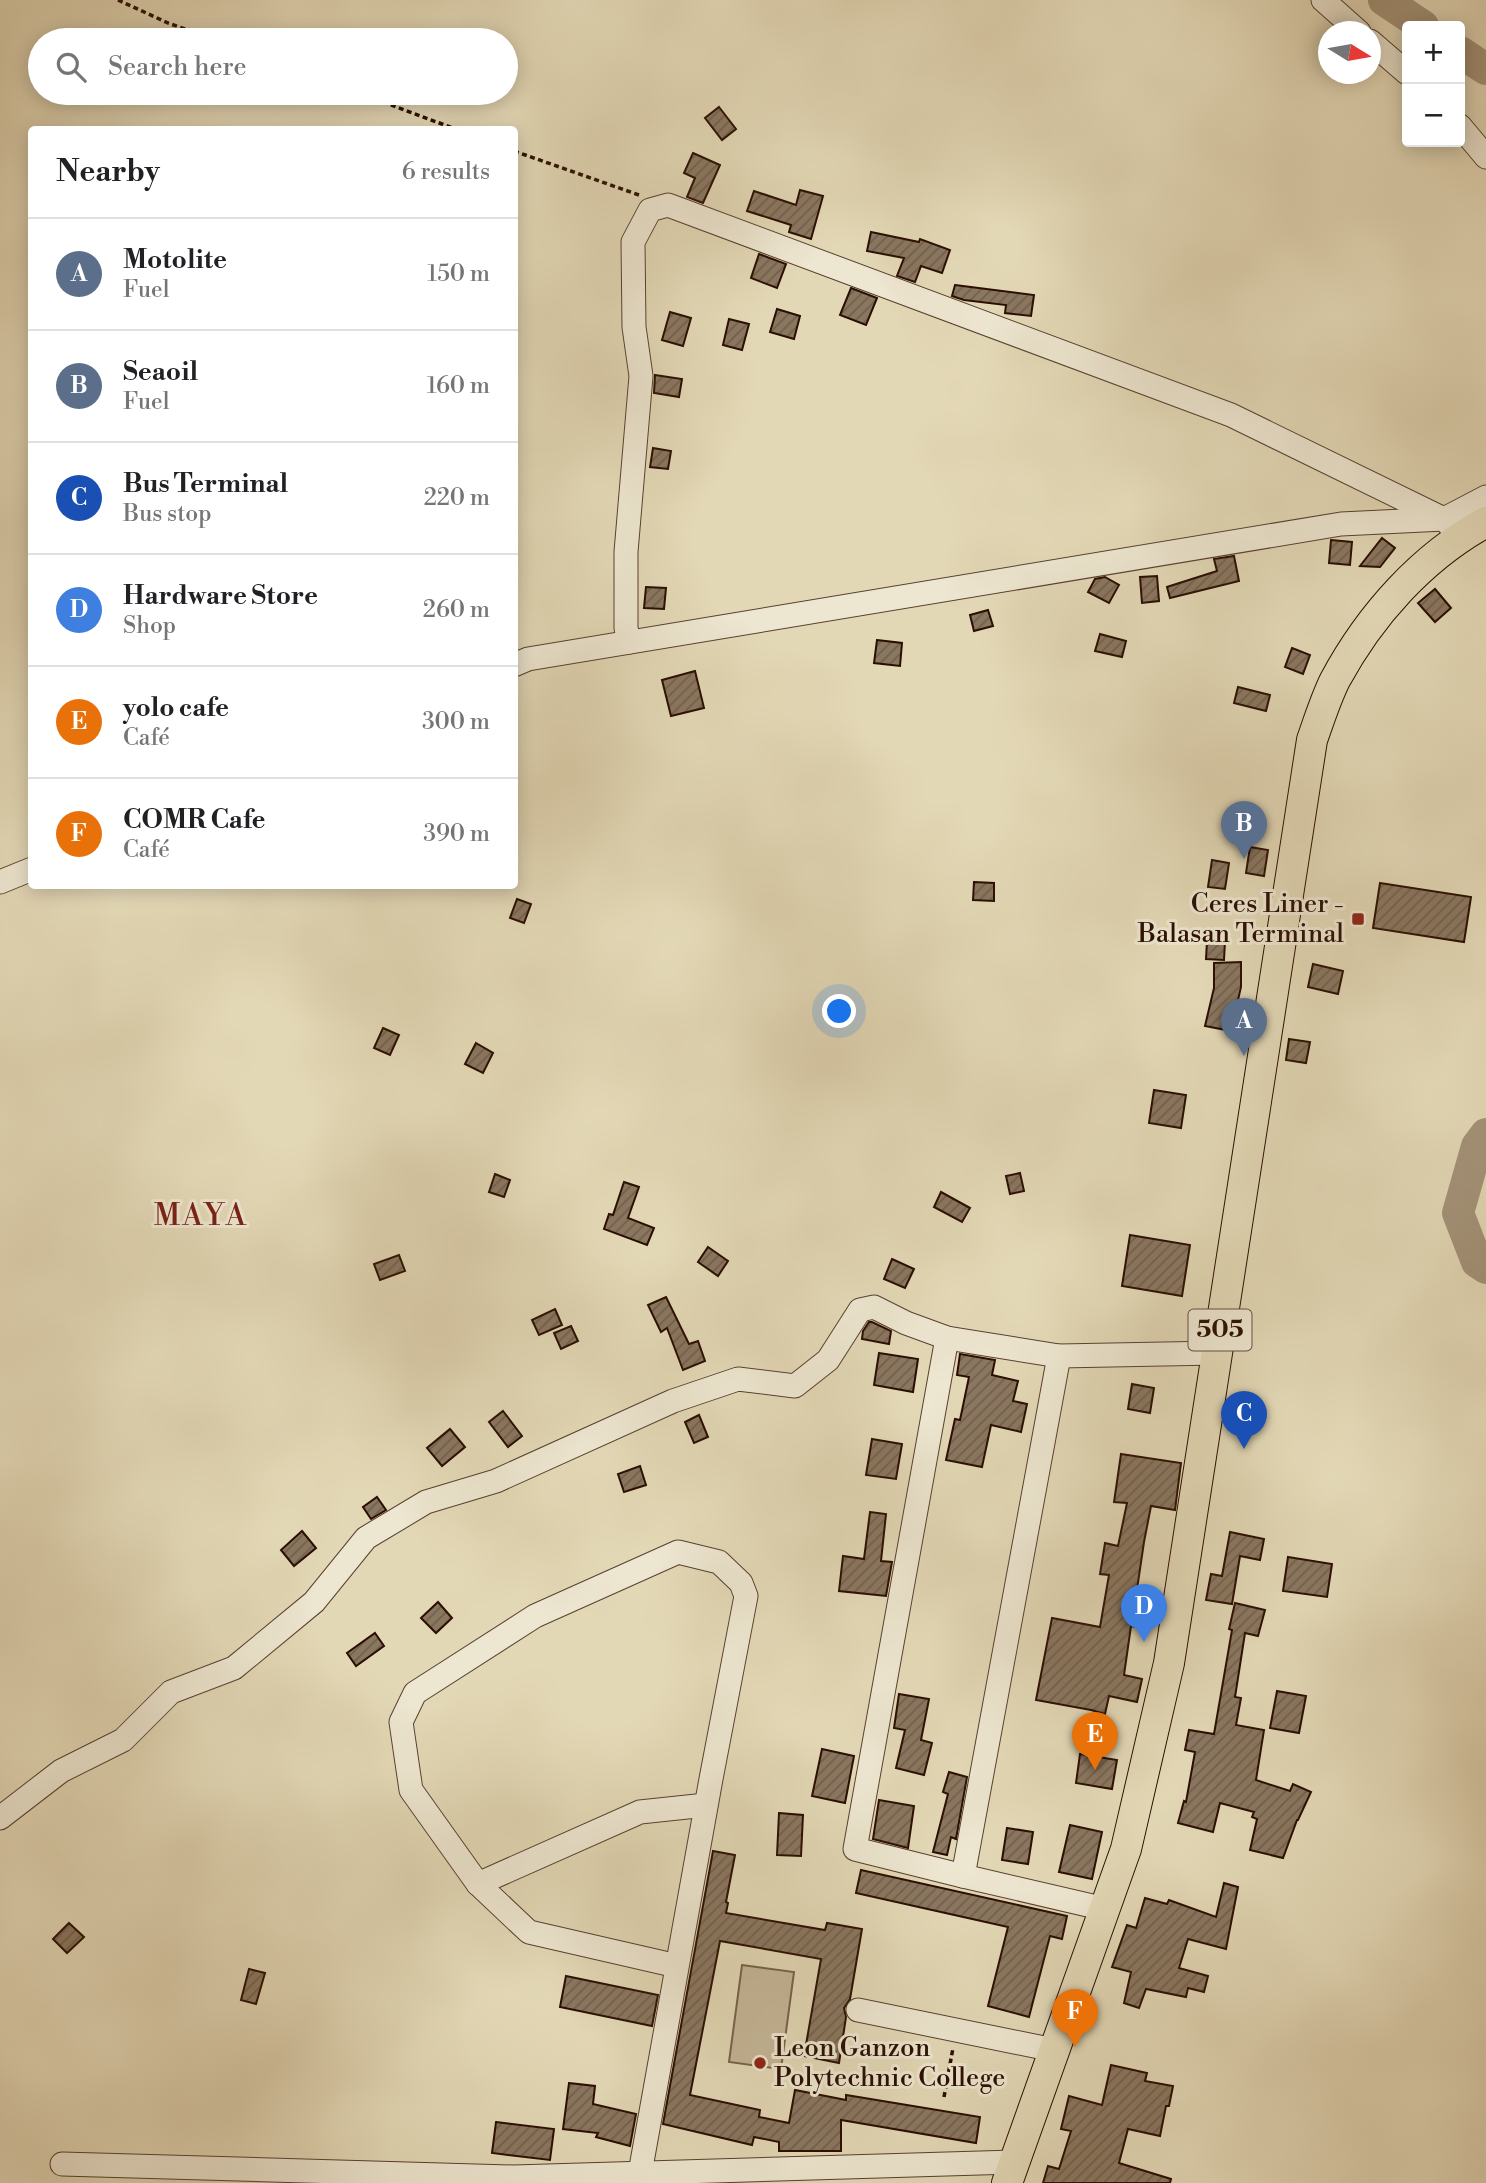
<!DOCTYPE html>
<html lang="en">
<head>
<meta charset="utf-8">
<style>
	body { margin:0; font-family:"Libre Bodoni",serif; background:#f2f2f2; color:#202124 }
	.controls { position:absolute; right:21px; top:21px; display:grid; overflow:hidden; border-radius:7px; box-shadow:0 4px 18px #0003 }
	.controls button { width:63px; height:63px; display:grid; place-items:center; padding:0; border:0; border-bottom:2px solid #e0e0e0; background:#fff; color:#202124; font:35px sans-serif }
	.compass { position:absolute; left:1318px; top:21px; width:63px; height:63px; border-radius:50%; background:#fff; box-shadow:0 4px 18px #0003; rotate:101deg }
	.you { position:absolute; left:840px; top:1012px; width:24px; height:24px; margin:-18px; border:5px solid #fff; border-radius:50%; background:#1a73e8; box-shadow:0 0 0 10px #1a73e833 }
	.badge { display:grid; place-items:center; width:46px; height:46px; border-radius:50%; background:#2563eb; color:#fff; font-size:23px; font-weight:700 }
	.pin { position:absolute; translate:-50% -58px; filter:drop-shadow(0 2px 4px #0008) }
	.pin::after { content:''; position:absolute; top:37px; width:24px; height:21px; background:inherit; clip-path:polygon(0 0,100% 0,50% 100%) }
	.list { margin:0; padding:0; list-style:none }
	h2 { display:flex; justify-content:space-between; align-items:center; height:91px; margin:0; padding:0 28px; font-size:30px }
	h2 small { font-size:23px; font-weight:400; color:#757577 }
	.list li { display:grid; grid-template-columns:46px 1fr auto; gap:21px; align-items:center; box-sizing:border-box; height:112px; padding:0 28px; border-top:2px solid #e0e0e0 }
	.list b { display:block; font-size:26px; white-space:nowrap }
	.list p { margin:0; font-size:23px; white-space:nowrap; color:#757577 }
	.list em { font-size:23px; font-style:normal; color:#757577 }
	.icon { flex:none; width:38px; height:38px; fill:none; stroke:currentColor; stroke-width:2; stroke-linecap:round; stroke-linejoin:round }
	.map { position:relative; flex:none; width:1486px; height:2183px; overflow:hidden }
	.search { position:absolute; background:#fff; box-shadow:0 4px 18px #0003; left:28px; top:28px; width:490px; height:77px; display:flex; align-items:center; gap:18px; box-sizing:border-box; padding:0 24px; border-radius:38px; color:#757577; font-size:26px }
	.panel { position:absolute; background:#fff; box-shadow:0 4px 18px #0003; left:28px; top:126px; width:490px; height:763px; border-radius:7px }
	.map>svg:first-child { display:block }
</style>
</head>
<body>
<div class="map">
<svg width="1486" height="2183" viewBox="0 0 1486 2183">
	<defs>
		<pattern id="building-hatch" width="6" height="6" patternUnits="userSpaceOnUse" patternTransform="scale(1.75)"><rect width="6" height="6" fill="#8a7760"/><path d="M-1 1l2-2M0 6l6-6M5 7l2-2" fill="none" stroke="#71604d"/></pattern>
	</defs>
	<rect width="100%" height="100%" fill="#e3d8b6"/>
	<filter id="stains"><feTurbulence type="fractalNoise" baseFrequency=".00286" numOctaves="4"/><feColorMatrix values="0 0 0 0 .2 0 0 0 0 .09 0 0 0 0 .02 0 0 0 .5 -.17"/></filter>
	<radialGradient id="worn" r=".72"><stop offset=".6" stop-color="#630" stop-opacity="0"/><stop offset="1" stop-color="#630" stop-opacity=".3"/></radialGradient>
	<path fill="#c4b697" stroke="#77624c" stroke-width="2" d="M742,1965L794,1972L781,2069L729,2062Z"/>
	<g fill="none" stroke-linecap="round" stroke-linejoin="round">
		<g stroke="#a49379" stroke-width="32">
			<path d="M1384,0L1423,26"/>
			<path d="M1460,52L1486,69"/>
			<path d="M1486,1134L1477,1146L1458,1213L1477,1262L1486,1268"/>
		</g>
	</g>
	<g fill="url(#building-hatch)" stroke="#2a0e02" stroke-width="2">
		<path d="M719,107L736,129L722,140L705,118Z"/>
		<path d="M693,153L720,165L703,203L687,197L695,178L684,173Z"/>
		<path d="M800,190L823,196L811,239L789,232L791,225L747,211L754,191L796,205Z"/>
		<path d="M871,232L919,242L920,239L950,250L942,273L921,266L915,282L897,276L904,258L867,251Z"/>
		<path d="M759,254L786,264L777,288L751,278Z"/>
		<path d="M955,285L1034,295L1031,316L1005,313L1006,305L964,300L952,296Z"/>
		<path d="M851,288L877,298L866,325L840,315Z"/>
		<path d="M777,309L800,316L794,339L770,332Z"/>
		<path d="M670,312L691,318L683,346L662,340Z"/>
		<path d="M729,319L749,324L742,350L723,345Z"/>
		<path d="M655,375L682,379L679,397L654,393Z"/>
		<path d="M653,448L671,451L668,469L650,467Z"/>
		<path d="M1382,538L1395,548L1380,567L1360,566Z"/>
		<path d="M1331,540L1352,542L1350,565L1329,563Z"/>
		<path d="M1234,556L1239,581L1170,598L1167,587L1217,571L1214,559Z"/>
		<path d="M1157,576L1159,601L1142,603L1140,577Z"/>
		<path d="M1105,577L1119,585L1109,603L1088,592L1095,579Z"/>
		<path d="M646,587L666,588L664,609L644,608Z"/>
		<path d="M1435,589L1451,608L1435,622L1418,603Z"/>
		<path d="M988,610L993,626L974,631L970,615Z"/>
		<path d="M1100,634L1126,641L1122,657L1095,651Z"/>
		<path d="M877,640L902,643L900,666L874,663Z"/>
		<path d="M1292,648L1310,655L1303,674L1285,667Z"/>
		<path d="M695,671L704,708L671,716L662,680Z"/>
		<path d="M1238,687L1270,695L1266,711L1234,703Z"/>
		<path d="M1250,847L1268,850L1264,876L1246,873Z"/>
		<path d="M1212,860L1229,863L1225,889L1208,887Z"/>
		<path d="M974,882L994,883V901L973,900Z"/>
		<path d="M1380,883L1471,897L1464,942L1373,928Z"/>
		<path d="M517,899L531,904L524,923L510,918Z"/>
		<path d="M1207,941H1225L1224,960L1206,959Z"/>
		<path d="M1241,962V987L1231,1031L1205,1026L1214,988V963Z"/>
		<path d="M1313,964L1343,971L1338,994L1308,987Z"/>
		<path d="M383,1028L399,1035L390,1055L374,1048Z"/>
		<path d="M1289,1039L1310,1042L1306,1063L1286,1060Z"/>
		<path d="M476,1043L493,1053L483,1073L465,1064Z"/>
		<path d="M1154,1090L1186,1095L1181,1128L1149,1123Z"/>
		<path d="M1020,1173L1024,1191L1010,1194L1006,1176Z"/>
		<path d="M495,1174L510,1180L504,1197L489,1192Z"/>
		<path d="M624,1182L639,1187L628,1218L654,1228L647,1245L604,1229L609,1214L613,1215Z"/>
		<path d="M941,1192L970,1208L962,1222L934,1207Z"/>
		<path d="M1130,1235L1190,1245L1182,1296L1122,1286Z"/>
		<path d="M708,1247L728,1261L718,1276L698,1262Z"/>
		<path d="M399,1255L405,1271L380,1280L374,1264Z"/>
		<path d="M892,1259L914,1269L905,1288L884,1279Z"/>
		<path d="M666,1297L689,1344L698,1341L705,1361L683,1370L667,1328L661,1332L648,1305Z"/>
		<path d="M555,1309L562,1325L539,1335L532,1320Z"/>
		<path d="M869,1322H872L891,1331L889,1344L862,1339L863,1331Z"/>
		<path d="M571,1326L578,1341L561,1349L554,1333Z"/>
		<path d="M879,1353L918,1359L913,1392L874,1385Z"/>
		<path d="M960,1354L995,1360L992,1375L1018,1381L1013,1401L1027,1404L1021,1432L991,1425L982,1467L946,1460L955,1419L960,1420L969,1377L957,1375Z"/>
		<path d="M1132,1384L1154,1388L1150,1413L1128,1409Z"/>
		<path d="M503,1411L522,1436L508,1447L489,1422Z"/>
		<path d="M699,1415L708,1437L694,1443L685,1422Z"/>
		<path d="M450,1429L465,1447L442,1466L427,1448Z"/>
		<path d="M872,1439L902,1444L896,1479L866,1475Z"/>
		<path d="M1121,1454L1181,1463L1175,1510L1151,1506L1144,1542L1136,1596L1145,1597L1140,1628L1131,1626L1124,1675L1142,1679L1137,1702L1109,1696L1105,1714L1091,1710L1036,1700L1052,1618L1100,1627L1109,1575L1100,1574L1105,1543L1118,1546L1127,1503L1114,1502Z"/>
		<path d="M640,1466L646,1485L624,1492L618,1474Z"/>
		<path d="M377,1497L386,1510L371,1519L363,1507Z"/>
		<path d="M870,1512L886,1514L881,1561L892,1562L886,1596L839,1591L843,1556L864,1559Z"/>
		<path d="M302,1531L316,1548L294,1566L281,1550Z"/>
		<path d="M1230,1532L1264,1539L1260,1560L1240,1556L1232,1604L1206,1600L1211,1574L1222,1576Z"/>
		<path d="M1288,1557L1332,1564L1327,1597L1283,1591Z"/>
		<path d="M438,1602L452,1618L436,1633L421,1618Z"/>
		<path d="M1235,1603L1265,1610L1258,1636L1245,1633L1235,1697L1241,1698L1236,1725L1264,1730L1256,1780L1290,1791L1293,1784L1311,1792L1298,1820H1297L1283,1858L1250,1850L1257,1819L1252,1817L1254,1812L1220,1803L1213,1832L1178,1823L1184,1801L1186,1802L1195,1752L1185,1750L1189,1730L1214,1734L1232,1630L1229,1629Z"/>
		<path d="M375,1633L384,1646L356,1666L347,1653Z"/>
		<path d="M1277,1691L1306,1696L1299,1733L1270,1728Z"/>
		<path d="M899,1694L929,1699L921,1740L932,1743L924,1775L896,1768L905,1730L894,1728Z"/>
		<path d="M822,1749L854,1756L845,1803L812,1796Z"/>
		<path d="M1080,1754L1117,1760L1112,1789L1076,1783Z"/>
		<path d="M949,1772L967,1777L956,1839L951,1837L947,1855L933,1852L948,1794L943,1792Z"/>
		<path d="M879,1800L914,1806L908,1848L873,1839Z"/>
		<path d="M779,1813L803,1815L801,1856L777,1855Z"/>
		<path d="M1070,1825L1102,1832L1092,1879L1059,1872Z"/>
		<path d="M1007,1828L1033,1832L1028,1864L1002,1860Z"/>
		<path d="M713,1851L735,1855L726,1902L728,1903L726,1913L825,1930L827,1923L862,1929L850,1999L844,2008L846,2017L839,2063L804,2056L821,1959L720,1941L690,2095L760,2110L759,2117L789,2123L795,2090L846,2100V2095L980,2117L976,2143L841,2120V2151H779V2142L754,2137L752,2145L663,2124Z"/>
		<path d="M861,1870L1067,1916L1062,1939L1050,1936L1029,2017L988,2006L1008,1927L856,1893Z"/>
		<path d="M1224,1883L1238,1887L1226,1949L1188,1939L1179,1968L1208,1976L1204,1992L1188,1988L1186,1997L1146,1989L1139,2008L1124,2003L1131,1972L1112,1967L1127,1925L1136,1928L1145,1898L1167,1904L1169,1900L1216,1917Z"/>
		<path d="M69,1923L84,1937L67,1953L53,1939Z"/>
		<path d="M249,1969L265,1973L256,2004L241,2000Z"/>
		<path d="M566,1976L658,1995L652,2026L560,2007Z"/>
		<path d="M1111,2065L1147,2073L1145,2081L1173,2086L1169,2106H1166L1160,2136L1128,2129L1119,2163L1171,2179L1170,2183H1043L1048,2166L1059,2169L1071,2131L1061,2129L1069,2096L1102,2105Z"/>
		<path d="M569,2083L595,2086L593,2104L636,2114L630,2146L596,2137L598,2133L563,2129Z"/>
		<path d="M496,2122L554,2129L550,2160L492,2153Z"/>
	</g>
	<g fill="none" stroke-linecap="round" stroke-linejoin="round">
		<defs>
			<g id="minor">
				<path d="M1323,0L1359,32"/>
				<path d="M1370,41L1407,73"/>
				<path d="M1460,126L1486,157"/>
				<path d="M629,642L626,628V552L641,376L634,327L633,242L650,210L668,205L1231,415L1444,519L1459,536"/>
				<path d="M514,665L528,659L1341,524L1444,519L1486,497"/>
				<path d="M0,882L32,869"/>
				<path d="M947,1338L855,1849L963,1876"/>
				<path d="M1059,1356L963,1876L1105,1909"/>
				<path d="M0,1818L61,1771L123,1740L171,1692L234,1668L314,1602L366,1538L426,1502L496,1481L673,1401L738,1379L795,1386L828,1360L860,1310L874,1307L906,1323L947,1338L1059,1356L1217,1353"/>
				<path d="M478,1884L640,1812L706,1805"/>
				<path d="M858,2010L1054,2050"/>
				<path d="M62,2164L514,2177L1014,2162"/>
				<path d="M640,2173L711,1779L746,1596L741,1583L719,1562L678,1552L535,1616L415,1693L401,1722L411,1790L478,1884L529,1932L677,1966"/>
			</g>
			<path id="major" d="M1007,2183L1126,1849L1169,1663L1312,740C1319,720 1326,698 1335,680C1370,615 1422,557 1486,522"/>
		</defs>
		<use href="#minor" stroke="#58402f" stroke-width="25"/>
		<use href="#major" stroke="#2a0e02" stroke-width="32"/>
		<g stroke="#2a0e02" stroke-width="3.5" stroke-dasharray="5 3.5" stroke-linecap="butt">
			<path d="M118,0L168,23L216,40"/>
			<path d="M359,93L458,130"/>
			<path d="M514,151L639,195"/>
			<path d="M944,2097L953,2048"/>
		</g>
		<use href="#minor" stroke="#ede6d0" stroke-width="23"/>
		<use href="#major" stroke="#e3d8b6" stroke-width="30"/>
	</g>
	<g fill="#8f2418" stroke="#ede6d0" stroke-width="2.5">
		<rect x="1351" y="912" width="14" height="14" rx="3.5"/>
		<circle cx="760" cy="2063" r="7"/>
	</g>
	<g text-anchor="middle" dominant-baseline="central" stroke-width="6" stroke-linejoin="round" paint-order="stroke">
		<rect fill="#ede6d0" stroke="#644f40" stroke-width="2" x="1188.5" y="1309.5" width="63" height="41" rx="5"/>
		<g font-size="24" font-weight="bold" fill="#2a0e02">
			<text x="1220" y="1330">505</text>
		</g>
		<g font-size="26" fill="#2a0e02" stroke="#ede6d0" text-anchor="end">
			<text x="1344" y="904">Ceres Liner -<tspan x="1344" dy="30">Balasan Terminal</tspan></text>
			<text x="774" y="2048" text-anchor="start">Leon Ganzon<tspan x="774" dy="30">Polytechnic College</tspan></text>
		</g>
		<g font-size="30" letter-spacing="2" fill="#7a1f14" stroke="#ede6d0">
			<text x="201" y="1216">MAYA</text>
		</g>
	</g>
	<rect width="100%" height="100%" filter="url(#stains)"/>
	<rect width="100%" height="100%" fill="url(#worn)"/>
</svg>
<div class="controls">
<button>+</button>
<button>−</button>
</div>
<svg class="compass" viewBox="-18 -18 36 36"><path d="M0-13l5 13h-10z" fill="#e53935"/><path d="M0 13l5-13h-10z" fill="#757577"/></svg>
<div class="you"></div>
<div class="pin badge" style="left:1244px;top:1056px;background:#5c6f8a">A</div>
<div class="pin badge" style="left:1244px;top:859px;background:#5c6f8a">B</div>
<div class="pin badge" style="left:1244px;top:1449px;background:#1a4fb4">C</div>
<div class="pin badge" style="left:1144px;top:1642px;background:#3f7fe0">D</div>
<div class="pin badge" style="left:1095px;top:1770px;background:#e8710a">E</div>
<div class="pin badge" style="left:1075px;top:2047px;background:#e8710a">F</div>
<div class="search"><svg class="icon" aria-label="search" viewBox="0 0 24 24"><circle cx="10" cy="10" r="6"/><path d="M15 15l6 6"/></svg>Search here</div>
<section class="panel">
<h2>Nearby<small>6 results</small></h2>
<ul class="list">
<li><span class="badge" style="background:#5c6f8a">A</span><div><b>Motolite</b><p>Fuel</p></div><em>150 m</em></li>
<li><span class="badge" style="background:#5c6f8a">B</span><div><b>Seaoil</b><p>Fuel</p></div><em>160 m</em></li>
<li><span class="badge" style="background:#1a4fb4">C</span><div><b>Bus Terminal</b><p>Bus stop</p></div><em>220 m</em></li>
<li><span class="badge" style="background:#3f7fe0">D</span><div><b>Hardware Store</b><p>Shop</p></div><em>260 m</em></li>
<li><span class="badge" style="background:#e8710a">E</span><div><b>yolo cafe</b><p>Café</p></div><em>300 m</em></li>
<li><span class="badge" style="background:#e8710a">F</span><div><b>COMR Cafe</b><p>Café</p></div><em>390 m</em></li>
</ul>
</section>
</div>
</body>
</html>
